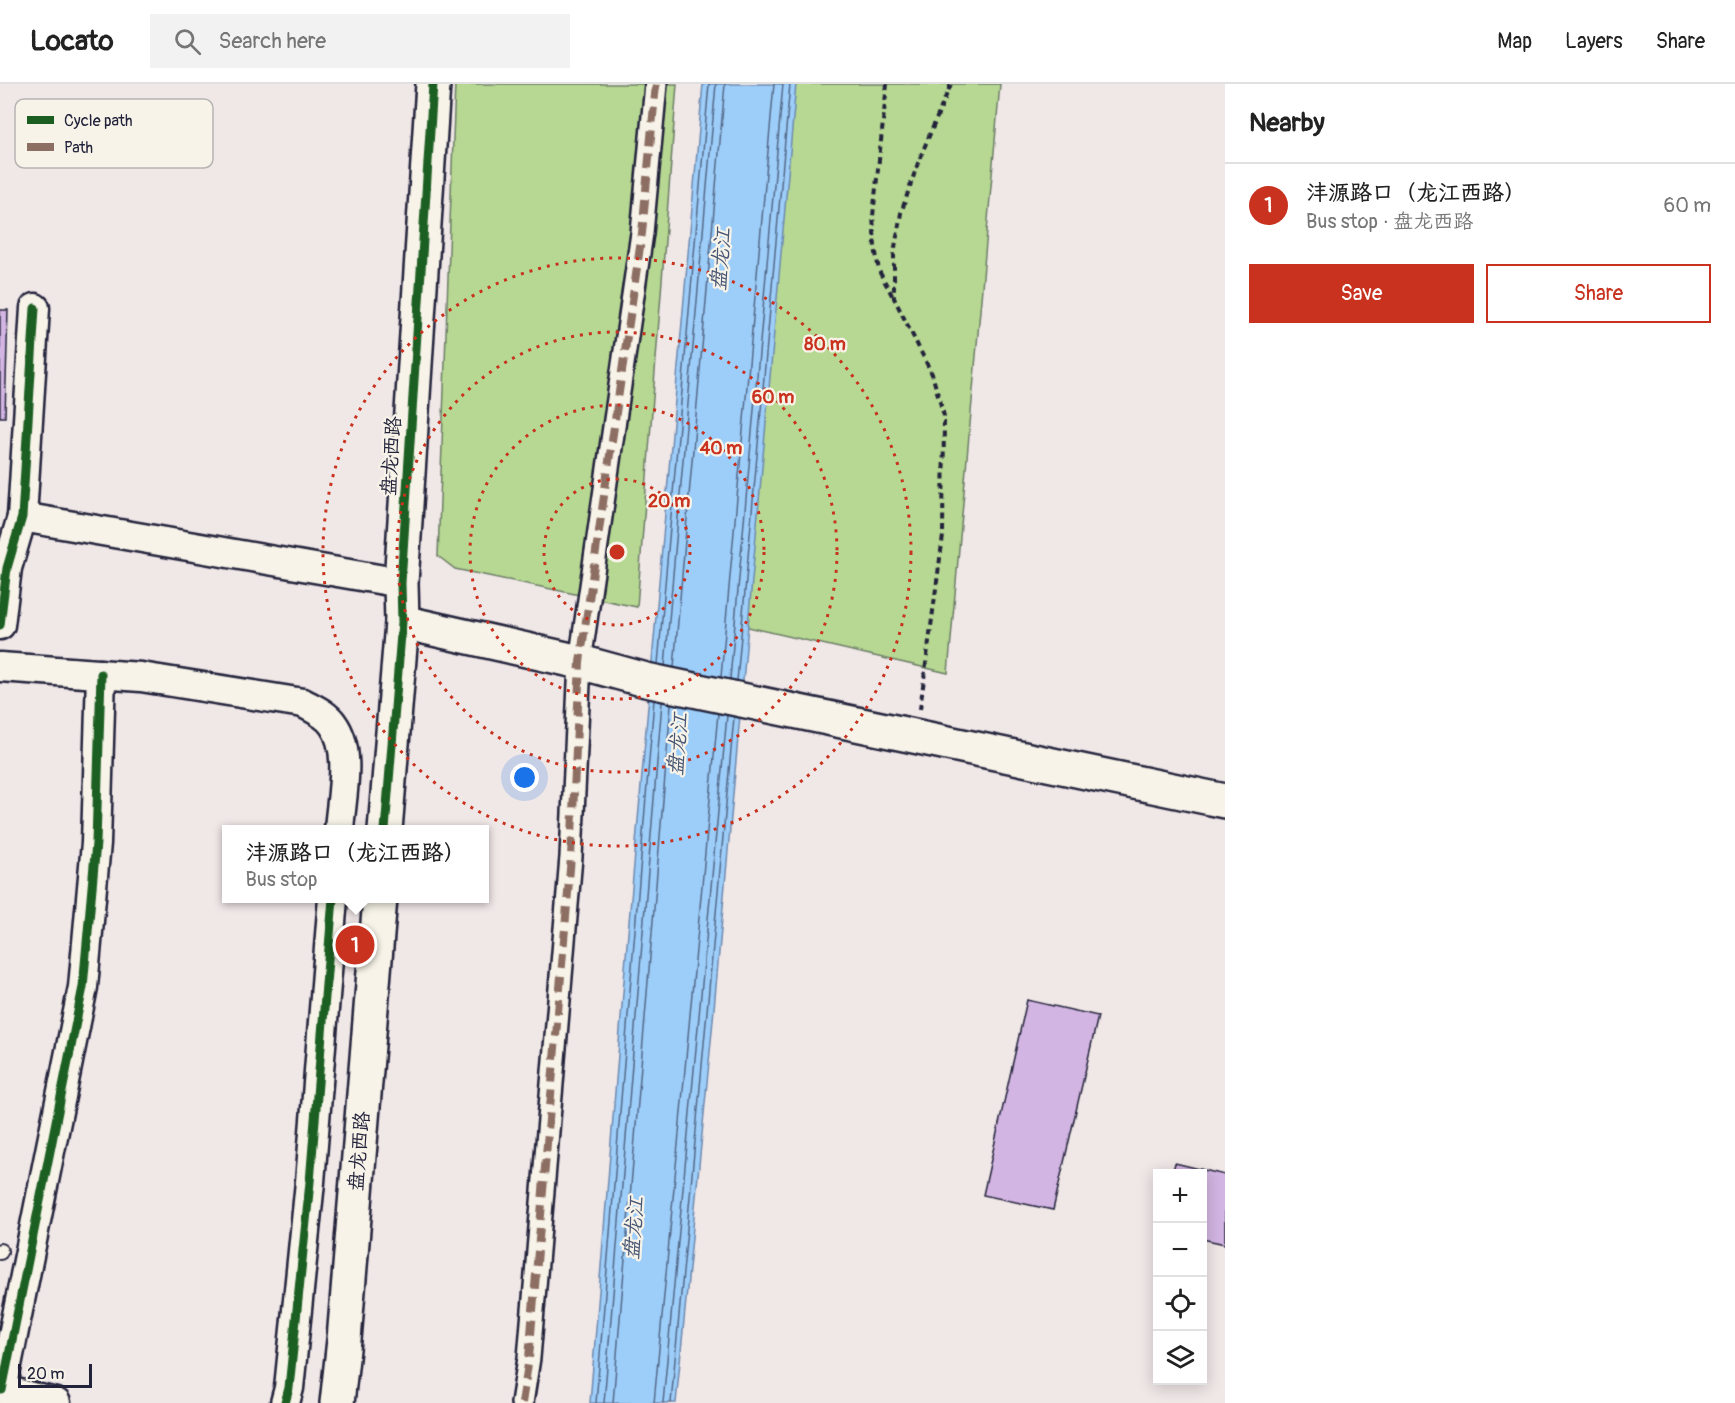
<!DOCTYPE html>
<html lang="en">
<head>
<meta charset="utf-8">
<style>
	body { margin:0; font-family:Pangolin,"LXGW WenKai TC",sans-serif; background:#f2f2f2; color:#222 }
	.controls { position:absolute; right:18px; bottom:18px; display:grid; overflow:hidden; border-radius:0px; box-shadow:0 3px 15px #0003 }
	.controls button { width:54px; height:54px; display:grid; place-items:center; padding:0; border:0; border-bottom:2px solid #e0e0e0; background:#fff; color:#222; font:30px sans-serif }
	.scale { position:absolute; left:18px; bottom:15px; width:74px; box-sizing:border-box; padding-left:6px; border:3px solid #22223b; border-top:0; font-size:16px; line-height:21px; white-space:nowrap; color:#22223b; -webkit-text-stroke:4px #f7f3e8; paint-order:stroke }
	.you { position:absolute; left:525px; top:694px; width:21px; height:21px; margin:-15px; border:4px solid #fff; border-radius:50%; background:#1a73e8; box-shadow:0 0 0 9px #1a73e833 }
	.badge { display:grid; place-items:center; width:39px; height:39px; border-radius:50%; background:#c8321e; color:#fff; font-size:20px; font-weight:700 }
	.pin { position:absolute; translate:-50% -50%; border:3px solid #fff; box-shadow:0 2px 6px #0006 }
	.popup { position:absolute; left:222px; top:741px; width:267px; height:78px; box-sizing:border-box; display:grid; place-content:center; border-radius:0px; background:#fff; filter:drop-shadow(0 2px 4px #0005); font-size:20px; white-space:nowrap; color:#767676 }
	.popup b { font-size:22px; color:#222 }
	.popup::after { content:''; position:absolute; left:50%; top:100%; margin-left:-12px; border:12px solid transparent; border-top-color:#fff }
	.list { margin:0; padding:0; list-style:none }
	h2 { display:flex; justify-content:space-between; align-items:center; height:78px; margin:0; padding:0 24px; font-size:26px }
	h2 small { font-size:20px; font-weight:400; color:#767676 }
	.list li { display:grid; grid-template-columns:39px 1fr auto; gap:18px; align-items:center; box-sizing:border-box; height:84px; padding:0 24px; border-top:2px solid #e0e0e0 }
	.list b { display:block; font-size:22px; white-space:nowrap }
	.list p { margin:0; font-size:20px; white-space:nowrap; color:#767676 }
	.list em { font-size:20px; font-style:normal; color:#767676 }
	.actions { display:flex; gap:12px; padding:18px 24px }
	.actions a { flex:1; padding:14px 0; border:2px solid #c8321e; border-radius:0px; text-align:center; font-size:21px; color:#c8321e }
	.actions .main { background:#c8321e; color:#fff }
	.icon { flex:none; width:33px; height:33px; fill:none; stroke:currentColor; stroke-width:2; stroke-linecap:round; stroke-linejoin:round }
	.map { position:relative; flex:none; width:1225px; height:1319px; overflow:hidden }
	header { display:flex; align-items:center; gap:36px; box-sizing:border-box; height:84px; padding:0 30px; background:#fff; border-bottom:2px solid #e0e0e0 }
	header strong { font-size:28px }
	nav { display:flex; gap:33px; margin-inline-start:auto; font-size:21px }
	.search { width:420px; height:54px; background:#f2f2f2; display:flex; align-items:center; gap:15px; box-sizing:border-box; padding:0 21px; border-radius:0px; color:#767676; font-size:22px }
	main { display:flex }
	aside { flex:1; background:#fff }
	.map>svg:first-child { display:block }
</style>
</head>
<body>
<header>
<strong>Locato</strong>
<div class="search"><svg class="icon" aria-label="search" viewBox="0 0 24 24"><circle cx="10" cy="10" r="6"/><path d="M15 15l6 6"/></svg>Search here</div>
<nav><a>Map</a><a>Layers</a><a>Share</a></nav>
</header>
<main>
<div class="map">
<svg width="1225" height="1319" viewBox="0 0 1225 1319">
	<rect width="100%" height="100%" fill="#f0e7e7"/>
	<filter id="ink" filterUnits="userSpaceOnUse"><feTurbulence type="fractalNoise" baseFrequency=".0167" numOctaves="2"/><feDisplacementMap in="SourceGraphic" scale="12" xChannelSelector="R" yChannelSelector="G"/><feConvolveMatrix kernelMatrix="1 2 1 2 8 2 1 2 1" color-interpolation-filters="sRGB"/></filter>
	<g filter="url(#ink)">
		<g fill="#b6d892" stroke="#6c7d66" stroke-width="1.5">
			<path d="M455,0H677L637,523L455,485L438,472Z"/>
			<path d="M779,0H1000L948,589L735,540Z"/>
		</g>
		<path fill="#9dcefa" stroke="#6c89ae" stroke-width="1.5" d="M703,0H796L712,947L676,1319H590L626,872Z"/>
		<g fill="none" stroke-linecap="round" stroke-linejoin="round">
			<g stroke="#536787" stroke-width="1.5">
				<path d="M658,580L709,0"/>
				<path d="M665,582L716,0"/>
				<path d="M674,583L725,0"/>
				<path d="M721,593L774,0"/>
				<path d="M730,595L783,0"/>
				<path d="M737,597L790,0"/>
				<path d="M596,1319L654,616"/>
				<path d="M604,1319L662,618"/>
				<path d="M613,1319L671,620"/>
				<path d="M654,1319L718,629"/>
				<path d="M663,1319L727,631"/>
				<path d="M671,1319L734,633"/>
			</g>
		</g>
		<g fill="#d2b5e2" stroke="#22223b" stroke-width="1.5">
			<path d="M0,226H8L5,333H0Z"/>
			<path d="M1027,916L1098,932L1053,1126L983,1111Z"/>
			<path d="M1175,1079L1225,1091V1160L1202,1155V1090H1172Z"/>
		</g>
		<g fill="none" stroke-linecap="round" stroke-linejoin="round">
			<defs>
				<path id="service" d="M0,1168V1167"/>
				<path id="pedestrian" d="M522,1319L529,1274L571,773L580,578L642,149L656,0"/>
				<g id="minor">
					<path d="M22,433L401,499"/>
					<path d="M0,541L7,484L22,433L35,224"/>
					<path d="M0,583L141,593L303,619C314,625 326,630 333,640C353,667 341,714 339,746"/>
					<path d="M0,1305L56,1319"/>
					<path d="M2,1306L83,903L96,759L101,590"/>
					<path d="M285,1319L289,1304L310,1098L333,814"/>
				</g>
				<g id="tertiary">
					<path d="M385,746L402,538L401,499L433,0"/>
					<path d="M337,1319L344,1256L380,814"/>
				</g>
				<path id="secondary" d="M402,538L580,578L646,596L1225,717"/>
			</defs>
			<use href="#service" stroke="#22223b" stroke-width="18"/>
			<use href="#pedestrian" stroke="#22223b" stroke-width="26"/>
			<use href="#minor" stroke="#22223b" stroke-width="33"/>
			<use href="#tertiary" stroke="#22223b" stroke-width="38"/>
			<use href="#secondary" stroke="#22223b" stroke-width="38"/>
			<g stroke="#22223b" stroke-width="4" stroke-dasharray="6 4.5" stroke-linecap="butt">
				<path d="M887,0L873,132L875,163L879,187L893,213"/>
				<path d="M920,625L943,452L944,332L932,290L894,214V169L901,129L919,76L951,0"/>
			</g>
			<use href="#service" stroke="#f7f3e8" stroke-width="14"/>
			<use href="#pedestrian" stroke="#f7f3e8" stroke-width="21"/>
			<use href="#minor" stroke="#f7f3e8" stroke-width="28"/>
			<use href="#tertiary" stroke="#f7f3e8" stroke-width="33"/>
			<use href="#secondary" stroke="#f7f3e8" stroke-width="33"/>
			<path stroke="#8d6e63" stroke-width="8" stroke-dasharray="15 8" stroke-linecap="butt" d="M522,1319L529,1274L571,773L580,578L642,149L656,0"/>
			<defs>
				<g id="cycleway">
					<path d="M0,541L7,484L22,433L35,224"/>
					<path d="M385,746L402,538L401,499L433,0"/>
					<path d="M2,1306L83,903L96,759L101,590"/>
					<path d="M285,1319L289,1304L310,1098L333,814"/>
				</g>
			</defs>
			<use href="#cycleway" stroke="#f7f3e8" stroke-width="13"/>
			<use href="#cycleway" stroke="#1b5e20" stroke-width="9"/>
		</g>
	</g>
	<g fill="none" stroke="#c8321e" stroke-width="3" stroke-dasharray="3 6">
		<circle cx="617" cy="468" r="73"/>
		<circle cx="617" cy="468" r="147"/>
		<circle cx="617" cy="468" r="220"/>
		<circle cx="617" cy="468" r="294"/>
	</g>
	<g text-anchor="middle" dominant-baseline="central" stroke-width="4.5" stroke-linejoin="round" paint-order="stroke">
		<g font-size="20" fill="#22223b" stroke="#f7f3e8">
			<text transform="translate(391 372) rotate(-86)">盘龙西路</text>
			<text transform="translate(359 1067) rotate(-85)">盘龙西路</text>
		</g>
		<g font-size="21" font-style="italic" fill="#475674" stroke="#f7f3e8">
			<text transform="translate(721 175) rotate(-85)">盘龙江</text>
			<text transform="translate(678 660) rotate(-85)">盘龙江</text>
			<text transform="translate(634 1144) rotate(-85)">盘龙江</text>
		</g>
	</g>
	<rect x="15" y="15" width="198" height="69" rx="9" fill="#f7f3e8" stroke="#b7b4b4" stroke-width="1.5"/>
	<rect x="27" y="32" width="27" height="8" fill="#1b5e20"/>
	<rect x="27" y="59" width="27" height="8" fill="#8d6e63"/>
	<g font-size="16" fill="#22223b">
		<text x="64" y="42">Cycle path</text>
		<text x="64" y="69">Path</text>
	</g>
	<circle cx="617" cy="468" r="9" fill="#c8321e" stroke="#f7f3e8" stroke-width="3"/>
	<g font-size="18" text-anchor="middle" font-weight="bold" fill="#c8321e" stroke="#f7f3e8" stroke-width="4.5" stroke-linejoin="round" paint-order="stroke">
		<text x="825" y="266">80 m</text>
		<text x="773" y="319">60 m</text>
		<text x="721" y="370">40 m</text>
		<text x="669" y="423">20 m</text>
	</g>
</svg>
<div class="controls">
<button>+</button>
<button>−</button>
<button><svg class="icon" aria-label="locate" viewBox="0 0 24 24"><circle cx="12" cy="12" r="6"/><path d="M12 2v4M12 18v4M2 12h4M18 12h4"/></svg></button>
<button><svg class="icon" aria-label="layers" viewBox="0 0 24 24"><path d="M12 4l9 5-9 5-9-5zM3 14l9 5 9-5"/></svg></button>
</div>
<div class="scale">20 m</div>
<div class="you"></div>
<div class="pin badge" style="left:355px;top:861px">1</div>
<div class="popup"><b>沣源路口（龙江西路）</b>Bus stop</div>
</div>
<aside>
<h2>Nearby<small></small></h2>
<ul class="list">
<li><span class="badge">1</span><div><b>沣源路口（龙江西路）</b><p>Bus stop · 盘龙西路</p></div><em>60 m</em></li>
</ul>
<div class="actions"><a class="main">Save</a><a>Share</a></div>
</aside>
</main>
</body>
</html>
